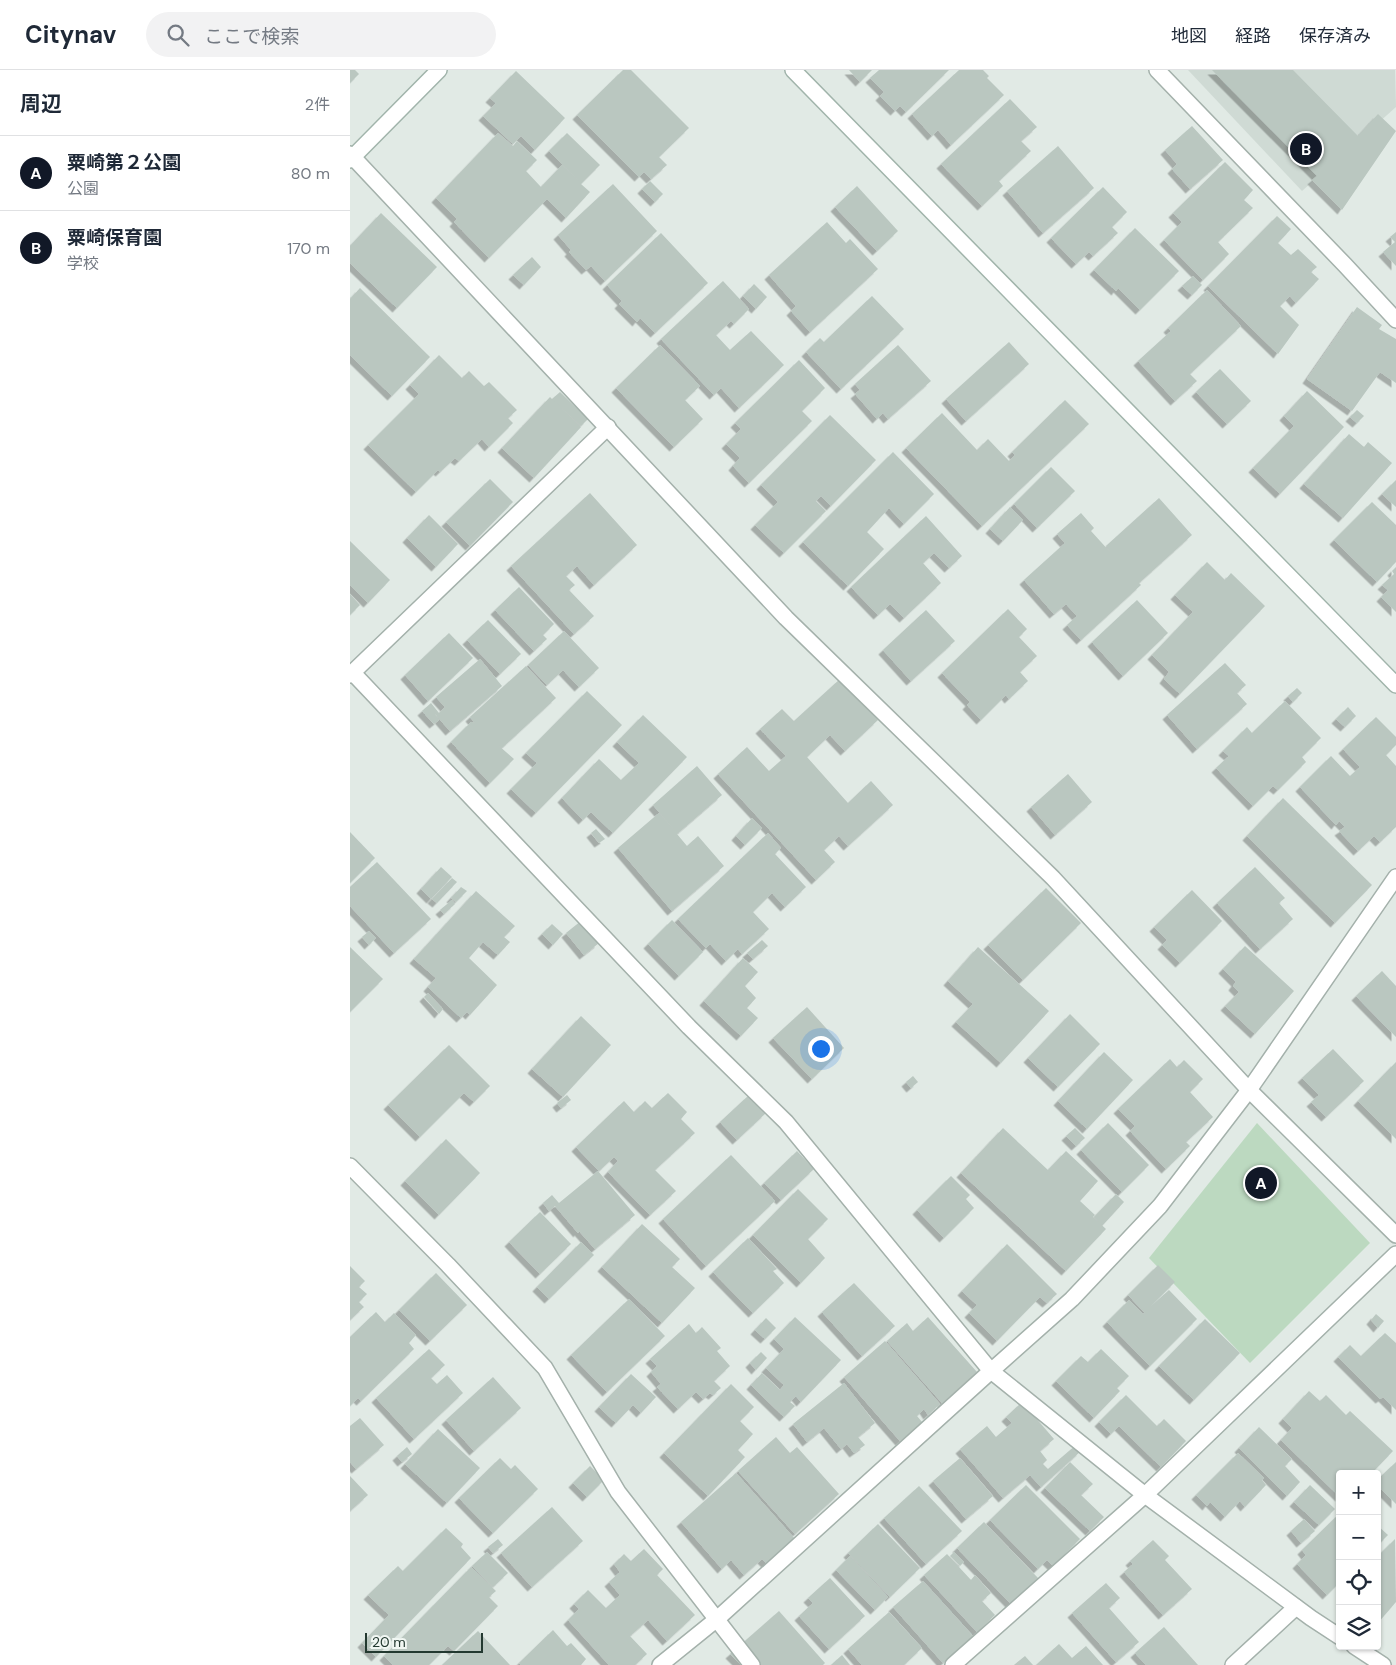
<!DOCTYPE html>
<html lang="ja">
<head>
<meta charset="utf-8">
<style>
	body { margin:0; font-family:"DM Sans","Noto Sans JP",sans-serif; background:#f2f2f3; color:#1f2937 }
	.controls { position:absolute; right:15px; bottom:15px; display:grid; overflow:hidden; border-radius:5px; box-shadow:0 1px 4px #0004 }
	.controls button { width:45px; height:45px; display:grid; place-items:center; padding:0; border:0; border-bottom:1px solid #e0e1e3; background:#fff; color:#1f2937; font:25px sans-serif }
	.scale { position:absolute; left:15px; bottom:12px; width:118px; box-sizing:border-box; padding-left:5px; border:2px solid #233930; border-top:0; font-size:14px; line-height:18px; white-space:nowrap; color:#233930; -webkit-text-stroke:4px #f1f7f3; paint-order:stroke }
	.you { position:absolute; left:470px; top:978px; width:18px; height:18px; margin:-12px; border:4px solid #fff; border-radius:50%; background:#1a73e8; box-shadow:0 0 0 8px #1a73e833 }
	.badge { display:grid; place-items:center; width:32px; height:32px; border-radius:50%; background:#111827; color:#fff; font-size:16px; font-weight:700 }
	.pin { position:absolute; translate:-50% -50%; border:2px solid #fff; box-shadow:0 1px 5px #0006 }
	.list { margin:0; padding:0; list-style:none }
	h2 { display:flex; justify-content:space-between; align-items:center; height:65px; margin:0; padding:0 20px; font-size:21px }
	h2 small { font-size:16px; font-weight:400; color:#747a83 }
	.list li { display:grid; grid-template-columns:32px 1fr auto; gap:15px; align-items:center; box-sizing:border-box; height:75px; padding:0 20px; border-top:1px solid #e0e1e3 }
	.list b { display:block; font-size:19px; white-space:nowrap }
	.list p { margin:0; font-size:16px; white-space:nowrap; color:#747a83 }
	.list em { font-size:16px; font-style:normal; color:#747a83 }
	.icon { flex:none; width:28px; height:28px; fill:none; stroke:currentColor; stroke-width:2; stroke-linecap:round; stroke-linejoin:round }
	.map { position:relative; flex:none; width:1046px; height:1595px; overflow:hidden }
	header { display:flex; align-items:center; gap:30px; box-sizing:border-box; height:70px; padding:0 25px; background:#fff; border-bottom:1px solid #e0e1e3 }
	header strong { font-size:24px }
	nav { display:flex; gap:28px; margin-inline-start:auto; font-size:18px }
	.search { width:350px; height:45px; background:#f2f2f3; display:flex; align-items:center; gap:12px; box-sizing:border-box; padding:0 18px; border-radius:28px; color:#747a83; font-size:19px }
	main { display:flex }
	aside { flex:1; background:#fff }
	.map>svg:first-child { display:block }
</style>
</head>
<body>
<header>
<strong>Citynav</strong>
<div class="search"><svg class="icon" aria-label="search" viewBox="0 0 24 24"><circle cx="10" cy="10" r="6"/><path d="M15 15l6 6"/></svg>ここで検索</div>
<nav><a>地図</a><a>経路</a><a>保存済み</a></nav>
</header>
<main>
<aside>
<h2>周辺<small>2件</small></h2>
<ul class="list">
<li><span class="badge">A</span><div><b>粟崎第２公園</b><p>公園</p></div><em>80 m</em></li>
<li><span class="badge">B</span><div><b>粟崎保育園</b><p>学校</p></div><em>170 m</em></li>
</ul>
</aside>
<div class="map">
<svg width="1046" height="1595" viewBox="0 0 1046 1595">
	<defs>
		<filter id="shadow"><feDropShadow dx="-4.5" dy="4.5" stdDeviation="0" flood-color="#0004"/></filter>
	</defs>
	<rect width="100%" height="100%" fill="#e1eae5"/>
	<path fill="#cfdad4" d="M838,0H1045L1046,37L952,121Z"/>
	<path fill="#bcd9c0" d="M907,1053L1020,1173L900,1293L799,1188Z"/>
	<g fill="#bac7c0" filter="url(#shadow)">
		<path d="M0,0H5L9,4L0,13Z"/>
		<path d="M273,0H281L339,58L309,87L317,95L301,109L294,102L289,107L227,45Z"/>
		<path d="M499,0H522L510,12Z"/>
		<path d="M529,0H599L556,42L550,36L545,41L530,26L534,22L520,8Z"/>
		<path d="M609,0H633L639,6L637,8L654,25L601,75L588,60L582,66L562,44Z"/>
		<path d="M862,0H943L1008,66L1028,44L1046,61L992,140L962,110L967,106Z"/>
		<path d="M166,1L215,48L185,80L171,66L163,74L133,46L146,33L140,28Z"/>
		<path d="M660,29L687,57L671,71L681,81L649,111L653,116L632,136L591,94Z"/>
		<path d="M842,56L873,90L840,119L822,99L827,94L815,80Z"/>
		<path d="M148,63L163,76L167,71L187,90L176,101L191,117L212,95L229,111L199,81L217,63L250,95L231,114L240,122L216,148L197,129L139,188L104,152L107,149L86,128Z"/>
		<path d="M708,76L744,118L693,163L657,121Z"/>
		<path d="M875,92L903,120L894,130L903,138L868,172L879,184L853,210L814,170L832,152L823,143Z"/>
		<path d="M300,111L313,124L305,132L292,119Z"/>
		<path d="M263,114L307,161L255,211L241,196L236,200L219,182L221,180L208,165Z"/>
		<path d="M507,116L548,161L527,181L485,137Z"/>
		<path d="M753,117L777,142L762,157L768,163L743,186L739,182L726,194L701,168Z"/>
		<path d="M31,143L87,197L47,238L0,193V176Z"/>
		<path d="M927,146L941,159L928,173L941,185L948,179L967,197L961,202L969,209L946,233L940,226L930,236L949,255L928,284L858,216Z"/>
		<path d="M477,152L496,173L500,169L528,199L460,262L441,241L446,236L419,205Z"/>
		<path d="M785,158L829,201L790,240L768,218L766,221L744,200Z"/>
		<path d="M1046,162V196L1033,182L1045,172L1040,167Z"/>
		<path d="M311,163L358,213L305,263L290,248L287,252L269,234L272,231L257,215Z"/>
		<path d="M182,187L191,197L174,215L163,205Z"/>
		<path d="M843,206L852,215L842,225L832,216Z"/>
		<path d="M373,211L399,239L384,254L381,251L366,265L380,280L401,261L434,295L389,338L371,318L364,325L311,269Z"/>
		<path d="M404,214L417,227L406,239L393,226Z"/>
		<path d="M10,218L80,287L42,326L0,285V229Z"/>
		<path d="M857,220L891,256L840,304L847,311L825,331L788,291L821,261L818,258Z"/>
		<path d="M522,226L554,259L491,319L456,282L470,268L474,272Z"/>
		<path d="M1007,237L1032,255L1029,259L1046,269V313L1030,302L1002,341L957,309Z"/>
		<path d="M659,272L679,294L616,351L596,329Z"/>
		<path d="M310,275L350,316L335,330L353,349L324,377L266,318Z"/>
		<path d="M548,275L581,311L538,349L533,343L527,349L505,324L510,320L505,314Z"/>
		<path d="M89,285L112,308L119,301L134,316L139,312L167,340L158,348L163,353L139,377L132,369L109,391L105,388L90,402L88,400L66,422L18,375L69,324L60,315Z"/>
		<path d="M449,290L475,318L452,341L462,351L399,413L383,396L390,388L376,374L391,359L385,353Z"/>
		<path d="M870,299L901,331L877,354L846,322Z"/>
		<path d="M957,321L994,357L930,424L903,398L944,356L934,346Z"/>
		<path d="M210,322L238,349L231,356L203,330L231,357L184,408L152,378L200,327L202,329Z"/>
		<path d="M715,330L739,354L632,456L556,378L592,343L627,380L638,369L659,391L665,385L662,382Z"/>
		<path d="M1007,340L1014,346L1007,353L1000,347Z"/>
		<path d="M480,345L526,390L481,436L471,426L466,431L476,441L434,483L405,455L428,432L411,415Z"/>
		<path d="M999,364L1014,377L1018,372L1042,393L993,448L954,414Z"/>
		<path d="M543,382L584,424L554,454L539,438L517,462L534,479L498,516L453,472Z"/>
		<path d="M701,397L725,421L687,458L664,434Z"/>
		<path d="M140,409L163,432L120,476L96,452Z"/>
		<path d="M1046,410V437L1032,424Z"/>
		<path d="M240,423L287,475L244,515L227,496L216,506L225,515L219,520L244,546L224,564L161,496Z"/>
		<path d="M809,428L842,465L789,513L791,515L731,570L717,555L727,546L716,534L704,544L674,510L715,473L707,464L731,443L744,458L741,461L761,483L756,476Z"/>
		<path d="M1022,432L1046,455V492L1027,512L984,470Z"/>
		<path d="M660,437L673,450L653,471L640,459Z"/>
		<path d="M79,445L108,474L86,497L57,468Z"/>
		<path d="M576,446L612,486L599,498L584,483L573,493L591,513L554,548L540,534L528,545L501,517Z"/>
		<path d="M0,471L40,510L18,533L0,515Z"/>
		<path d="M857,492L875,510L881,503L915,536L830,624L814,609L819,602L802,585L843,542L825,525Z"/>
		<path d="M1046,497V542L1031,527L1038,520L1032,515L1044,504L1042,501Z"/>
		<path d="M169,517L204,554L193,565L197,569L184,581L145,540Z"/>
		<path d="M0,524L10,535L0,545Z"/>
		<path d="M787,530L818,563L773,606L742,572Z"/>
		<path d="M658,539L677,559L669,567L687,586L670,602L678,611L659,629L656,625L631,650L617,635L620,632L592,603Z"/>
		<path d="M576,540L605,571L561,611L533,580Z"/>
		<path d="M138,550L171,584L150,604L117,570Z"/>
		<path d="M214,561L249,598L229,617L213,600L197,615L178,595Z"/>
		<path d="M99,563L123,588L78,631L55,605Z"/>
		<path d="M130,589L152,616L100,661L85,644L89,650L84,654L72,641L81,633L89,643L95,637L86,627Z"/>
		<path d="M875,593L896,615L887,623L897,634L847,679L817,645Z"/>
		<path d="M176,596L206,628L152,678L148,675L164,689L140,713L101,672L121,652L125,653L120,647Z"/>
		<path d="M490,609L528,650L495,681L480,665L457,687L498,733L521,711L543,735L498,776L489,766L474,780L485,792L466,810L368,704L397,677L419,701L436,686L410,659L432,639L444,651Z"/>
		<path d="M947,618L952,623L943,632L938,626Z"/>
		<path d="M237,621L272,655L186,743L161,719L187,693L176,683Z"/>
		<path d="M935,631L971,668L952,687L956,692L928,720L923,716L903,736L866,698L879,686L873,681L897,657L902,663Z"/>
		<path d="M998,637L1006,646L995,657L986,649Z"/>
		<path d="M293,645L337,687L263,763L241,742L233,750L212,728L249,689L271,710L289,693L267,672Z"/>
		<path d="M1026,647L1046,667V675L1036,685L1046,696V757L1030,772L1024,766L1008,781L989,761L995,757L989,751L986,755L950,717L981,686L1000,706L1010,697L993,679Z"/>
		<path d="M347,696L372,725L327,764L337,776L348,766L374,796L322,841L268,778L309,743L326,762L303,735Z"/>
		<path d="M718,704L742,732L705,765L681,737Z"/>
		<path d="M933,728L1022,815L985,853L897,766Z"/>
		<path d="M402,748L412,758L395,775L386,766Z"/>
		<path d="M246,759L255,769L249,773L241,763Z"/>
		<path d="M0,762L25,788L0,813Z"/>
		<path d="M418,763L431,778L425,784L456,817L435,837L422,823L403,842L419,859L392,884L388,879L376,891L360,874L356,878L328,849Z"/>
		<path d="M27,792L81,849L44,883L0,836V817Z"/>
		<path d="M91,797L102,807L81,829L71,819Z"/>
		<path d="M905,797L935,828L929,833L943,849L910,879L867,833Z"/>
		<path d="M102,808L107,812L87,833L82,829Z"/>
		<path d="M111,817L117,821L106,832L101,828Z"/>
		<path d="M696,818L731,853L673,910L638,875Z"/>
		<path d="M842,820L872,851L830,893L812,875L817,870L804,857Z"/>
		<path d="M126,821L165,856L154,867L160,872L148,885L133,872L119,888L147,915L120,945L117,942L111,948L78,917L86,908L64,889Z"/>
		<path d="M102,830L105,834L94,844L90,840Z"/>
		<path d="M322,850L353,882L329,906L298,874Z"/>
		<path d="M231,851L249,873L234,885L216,863Z"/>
		<path d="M202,854L213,864L203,875L192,864Z"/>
		<path d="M19,861L26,868L19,875L12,867Z"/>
		<path d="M412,870L418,876L403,889L397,883Z"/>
		<path d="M895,876L944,921L905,964L875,936L889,922L883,916L886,912L873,899Z"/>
		<path d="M0,877L33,909L0,942Z"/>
		<path d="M628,877L699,941L651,993L606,952L623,934L598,911Z"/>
		<path d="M393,888L408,902L395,916L406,928L397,938L408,948L391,966L354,931Z"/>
		<path d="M1032,901L1046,916V967L1006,926Z"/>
		<path d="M78,923L93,939L89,944L74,927Z"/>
		<path d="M457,937L494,978L462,1009L423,968Z"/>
		<path d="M720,944L750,974L708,1017L678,988Z"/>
		<path d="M231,946L261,975L213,1027L182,999Z"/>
		<path d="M99,975L140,1016L124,1032L114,1023L70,1067L38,1035Z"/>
		<path d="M983,979L1014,1011L976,1047L961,1032L969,1025L952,1008Z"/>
		<path d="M754,982L783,1010L737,1059L708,1031Z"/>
		<path d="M820,989L827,997L834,990L853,1009L840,1022L863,1047L836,1072L840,1076L816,1099L780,1061L785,1056L768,1039Z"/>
		<path d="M1046,992V1069L1008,1031Z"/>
		<path d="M563,1006L568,1012L561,1018L556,1012Z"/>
		<path d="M318,1023L337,1042L331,1049L345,1063L305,1100L326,1121L300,1145L258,1102L268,1091L264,1087L249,1101L226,1077L274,1031L284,1042L295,1031L302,1038Z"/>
		<path d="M217,1025L221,1030L211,1038L207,1033Z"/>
		<path d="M399,1025L416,1043L387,1070L370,1052Z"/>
		<path d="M758,1053L799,1095L772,1122L731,1080Z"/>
		<path d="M653,1058L698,1100L716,1081L748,1111L730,1131L745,1145L743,1147L756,1159L716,1201L611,1103Z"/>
		<path d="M725,1058L735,1068L726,1076L716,1066Z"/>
		<path d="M96,1069L130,1103L89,1145L55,1111Z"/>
		<path d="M447,1081L464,1099L431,1130L414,1113Z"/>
		<path d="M381,1085L425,1131L356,1196L313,1149Z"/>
		<path d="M248,1101L285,1145L245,1179L229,1161L228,1163L205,1136L199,1141L193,1133L202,1125L209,1133Z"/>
		<path d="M601,1106L620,1125L616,1129L624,1138L594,1168L567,1140Z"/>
		<path d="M448,1119L478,1149L458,1169L475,1188L451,1213L403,1165Z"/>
		<path d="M766,1124L774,1132L752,1156L744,1147Z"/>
		<path d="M190,1142L221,1174L190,1204L159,1172Z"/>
		<path d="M292,1154L330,1189L322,1197L345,1218L312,1253L252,1197Z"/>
		<path d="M398,1168L427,1199L423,1201L434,1213L403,1243L363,1202Z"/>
		<path d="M231,1172L244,1185L199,1229L187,1217Z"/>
		<path d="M657,1174L707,1224L697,1233L690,1227L647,1271L619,1243L627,1235L612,1221Z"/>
		<path d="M808,1195L825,1212L800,1237L819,1220L847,1249L800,1296L757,1252L779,1230L793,1244L795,1243L778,1225Z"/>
		<path d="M0,1196L15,1211L9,1217L17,1224L9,1232L14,1237L0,1250Z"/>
		<path d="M86,1203L117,1235L80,1271L49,1240Z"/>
		<path d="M504,1213L545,1256L512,1286L472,1242Z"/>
		<path d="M279,1229L315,1266L257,1322L221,1285Z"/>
		<path d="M26,1242L35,1252L44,1243L66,1265L59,1273L64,1279L11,1331L8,1328L0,1336V1267Z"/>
		<path d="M1026,1244L1034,1251L1028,1258L1021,1250Z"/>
		<path d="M445,1247L491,1290L451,1332L446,1326L440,1332L445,1336L434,1347L401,1315L412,1303L430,1320L434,1315L416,1298L434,1279L424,1269Z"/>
		<path d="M578,1247L627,1302L592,1333L537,1271L557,1253L563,1261Z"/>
		<path d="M416,1248L426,1258L415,1269L405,1260Z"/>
		<path d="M855,1249L890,1283L844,1330L809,1296Z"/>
		<path d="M339,1254L346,1263L352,1257L371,1278L367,1281L380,1296L364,1311L371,1318L363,1325L360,1323L353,1329L346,1322L328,1339L307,1317L311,1314L301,1302L307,1296L300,1289Z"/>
		<path d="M1035,1263L1046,1273V1340L1033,1327L1030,1329L988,1287L1000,1275L1011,1286Z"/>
		<path d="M535,1271L590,1334L578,1345L574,1339L567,1346L572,1352L550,1371L494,1307Z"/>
		<path d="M79,1279L95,1295L81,1308L87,1314L97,1305L113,1323L64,1369L26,1328Z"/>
		<path d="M751,1279L779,1306L767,1318L770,1321L744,1348L706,1311L731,1286L738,1292Z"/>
		<path d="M411,1282L417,1288L406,1300L400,1293Z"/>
		<path d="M281,1304L306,1327L291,1343L283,1335L266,1353L249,1337Z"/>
		<path d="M143,1307L171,1338L124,1381L96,1350Z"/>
		<path d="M494,1313L525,1353L508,1367L515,1375L504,1383L497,1374L491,1379L474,1358L457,1372L443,1354Z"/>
		<path d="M381,1314L404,1337L390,1351L403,1364L388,1380L395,1387L358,1426L314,1383Z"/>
		<path d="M959,1321L970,1331L976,1325L996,1345L1000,1341L1043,1381L1021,1404H990V1427L931,1370L942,1358L933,1349Z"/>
		<path d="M776,1325L807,1356L814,1349L836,1371L811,1397L769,1356L761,1364L749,1352Z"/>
		<path d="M672,1332L704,1369L690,1381L697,1390L693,1394L698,1399L726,1375L731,1381L691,1417L680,1405L653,1428L610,1379L637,1356L646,1367L662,1353L656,1347Z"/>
		<path d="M10,1348L34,1375L6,1399L0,1392V1356Z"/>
		<path d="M909,1357L942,1389L935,1396L950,1412L937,1426L889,1378Z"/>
		<path d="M88,1359L130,1398L97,1433L55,1394Z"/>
		<path d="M426,1367L440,1383L447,1377L489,1424L445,1464L388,1401Z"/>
		<path d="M57,1377L62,1384L52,1392L47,1386Z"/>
		<path d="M888,1383L914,1408L912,1410L916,1415L895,1437L890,1431L875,1447L860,1432L857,1436L846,1425Z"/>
		<path d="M150,1388L161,1399L165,1395L188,1419L143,1463L109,1428Z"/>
		<path d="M610,1388L643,1426L616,1449L583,1411Z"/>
		<path d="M720,1392L743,1414L731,1425L754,1447L740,1461L695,1418Z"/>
		<path d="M1046,1392V1434L1027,1415V1410Z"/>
		<path d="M240,1396L254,1410L237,1427L223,1413Z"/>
		<path d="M386,1403L445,1469L417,1494L412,1489L394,1505L381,1490L372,1499L331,1452Z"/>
		<path d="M0,1406L18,1425L0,1441Z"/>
		<path d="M676,1415L730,1469L703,1496L697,1490L688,1499L640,1450Z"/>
		<path d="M960,1415L985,1439L969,1455L944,1432Z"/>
		<path d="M569,1416L612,1461L576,1494L534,1448Z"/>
		<path d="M202,1437L233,1471L182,1517L151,1483Z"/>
		<path d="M990,1443V1512L977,1525L947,1494L956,1485L952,1480Z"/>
		<path d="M954,1449L965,1461L951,1473L941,1461Z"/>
		<path d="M634,1452L689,1509L662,1535L607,1478Z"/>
		<path d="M528,1454L570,1498L540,1527L498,1483Z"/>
		<path d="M1027,1455L1038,1465L1027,1476Z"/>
		<path d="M96,1458L113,1474L111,1477L121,1488L26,1587L12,1573L39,1545L18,1525L48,1496L53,1501Z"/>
		<path d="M148,1469L153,1475L143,1483L138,1477Z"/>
		<path d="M1045,1469L1046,1532L1027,1554V1487Z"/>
		<path d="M803,1470L819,1486L815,1490L842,1519L813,1545L774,1502L783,1494L780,1491Z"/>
		<path d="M294,1479L313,1499L307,1505L345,1545L317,1571L298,1550L280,1566L297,1584L285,1595H259L218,1550L229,1539L224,1534L238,1520L256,1538L270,1525L259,1512L270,1502L264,1494L274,1484L281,1491Z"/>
		<path d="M137,1482L158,1503L143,1517L122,1496Z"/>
		<path d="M604,1482L614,1492L610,1496L600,1486Z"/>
		<path d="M597,1484L621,1510L625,1505L641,1523L632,1531L645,1545L627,1562L574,1505Z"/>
		<path d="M500,1486L538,1527L525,1540L486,1500Z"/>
		<path d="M121,1497L146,1521L139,1527L148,1536L104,1581L98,1576L79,1595H43L34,1586Z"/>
		<path d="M480,1508L515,1546L479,1579L449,1546L463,1533L458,1528Z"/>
		<path d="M573,1511L623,1566L593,1593L543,1537Z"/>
		<path d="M756,1513L770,1528L759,1538L789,1572L766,1592L722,1543Z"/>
		<path d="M429,1541L475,1593L473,1595H391L380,1584Z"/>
		<path d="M539,1542L572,1578L554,1595H512L498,1579Z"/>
		<path d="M814,1557L848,1595H796L785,1583Z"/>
		<path d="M203,1560L217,1576L221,1573L236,1589L231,1595H171L169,1593Z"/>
		<path d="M128,1561L160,1595H92Z"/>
		<path d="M709,1574L722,1588L736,1576L753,1595H686Z"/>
		<path d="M492,1585L500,1595H481Z"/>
		<path d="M675,1586L683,1595H664Z"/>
	</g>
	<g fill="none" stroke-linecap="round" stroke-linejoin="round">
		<defs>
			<g id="street">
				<path d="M807,0L995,195L1046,250"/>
				<path d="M0,84L436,548L703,808L899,1020L1046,1165"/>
				<path d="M3,603L339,957L436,1052L641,1301L795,1425L961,1548L990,1567"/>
				<path d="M0,605L258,357"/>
				<path d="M0,1096L98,1195L195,1298L268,1422L402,1595"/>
				<path d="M1004,1576L1033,1595"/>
				<path d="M310,1595L367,1549L641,1301L722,1229L810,1136L899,1020L1046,807"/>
				<path d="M603,1595L795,1425L1046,1184"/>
				<path d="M883,1595L946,1537"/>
			</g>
			<g id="secondary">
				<path d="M443,0L1046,615"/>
				<path d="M0,90L89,0"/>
			</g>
		</defs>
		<use href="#street" stroke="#a4b1ab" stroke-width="18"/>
		<use href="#secondary" stroke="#a1b4ab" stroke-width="18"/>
		<use href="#street" stroke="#fff" stroke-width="15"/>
		<use href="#secondary" stroke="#fff" stroke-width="15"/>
	</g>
</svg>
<div class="controls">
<button>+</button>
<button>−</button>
<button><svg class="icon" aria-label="locate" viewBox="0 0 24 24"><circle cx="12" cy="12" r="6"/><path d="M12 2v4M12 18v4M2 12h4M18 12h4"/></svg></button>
<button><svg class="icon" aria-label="layers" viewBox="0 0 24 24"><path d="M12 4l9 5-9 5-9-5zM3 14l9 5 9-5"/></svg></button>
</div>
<div class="scale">20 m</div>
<div class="you"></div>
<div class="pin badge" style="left:911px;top:1113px">A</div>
<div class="pin badge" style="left:956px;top:79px">B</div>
</div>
</main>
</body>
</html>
